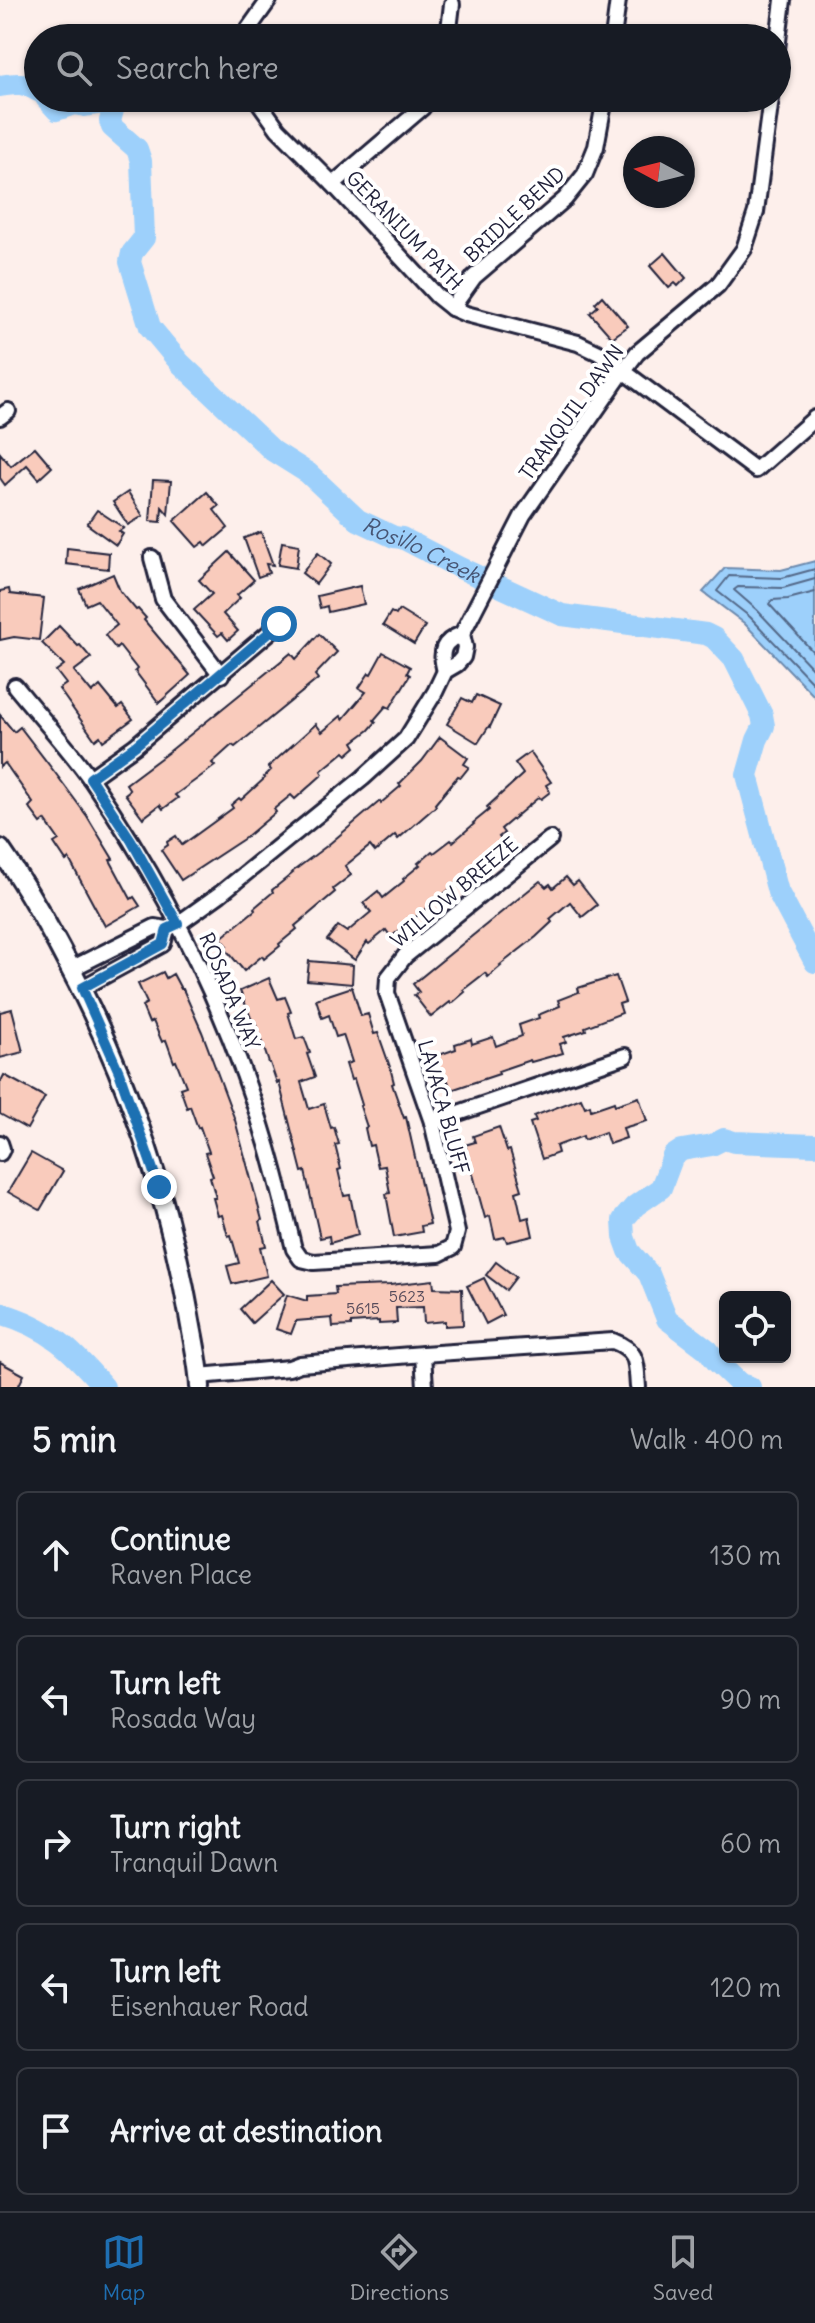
<!DOCTYPE html>
<html lang="en">
<head>
<meta charset="utf-8">
<style>
	body { margin:0; font-family:Delius,sans-serif; background:#20242c; color:#f1f3f6 }
	.controls { position:absolute; right:24px; bottom:24px; display:grid; overflow:hidden; border-radius:12px; box-shadow:0 2px 6px #0004 }
	.controls button { width:72px; height:72px; display:grid; place-items:center; padding:0; border:0; border-bottom:2px solid #363941; background:#171b24; color:#f1f3f6; font:40px sans-serif }
	.compass { position:absolute; left:623px; top:136px; width:72px; height:72px; border-radius:50%; background:#171b24; box-shadow:0 2px 6px #0004; rotate:277deg }
	.stop { position:absolute; width:24px; height:24px; margin:-18px; border:6px solid #1f6fb2; border-radius:50%; background:#fff }
	.stop.end { background:#1f6fb2; border-color:#fff; box-shadow:0 2px 8px #0008 }
	.list { margin:0; padding:0; list-style:none }
	h2 { display:flex; justify-content:space-between; align-items:center; height:104px; margin:0; padding:0 32px; font-size:34px }
	h2 small { font-size:26px; font-weight:400; color:#9ea1a6 }
	.list li { display:grid; grid-template-columns:52px 1fr auto; gap:24px; align-items:center; box-sizing:border-box; height:128px; margin:0 16px 16px; padding:0 16px; border:2px solid #363941; border-radius:12px }
	.list b { display:block; font-size:30px; white-space:nowrap }
	.list p { margin:0; font-size:26px; white-space:nowrap; color:#9ea1a6 }
	.list em { font-size:26px; font-style:normal; color:#9ea1a6 }
	.icon { flex:none; width:44px; height:44px; fill:none; stroke:currentColor; stroke-width:2; stroke-linecap:round; stroke-linejoin:round }
	.map { position:relative; flex:none; width:815px; height:1387px; overflow:hidden }
	.search { position:absolute; background:#171b24; box-shadow:0 2px 6px #0004; left:24px; right:24px; top:24px; height:88px; display:flex; align-items:center; gap:20px; box-sizing:border-box; padding:0 28px; border-radius:44px; color:#9ea1a6; font-size:30px }
	.sheet { height:824px; background:#171b24 }
	nav { display:flex; justify-content:space-around; align-items:center; box-sizing:border-box; height:112px; border-top:2px solid #363941; background:#171b24; font-size:22px; color:#9ea1a6 }
	nav a { display:grid; justify-items:center; gap:4px }
	nav .on { color:#1f6fb2 }
	.map>svg:first-child { display:block }
</style>
</head>
<body>
<div class="map">
<svg width="815" height="1387" viewBox="0 0 815 1387">
	<rect width="100%" height="100%" fill="#fdefeb"/>
	<filter id="ink" filterUnits="userSpaceOnUse"><feTurbulence type="fractalNoise" baseFrequency=".0125" numOctaves="2"/><feDisplacementMap in="SourceGraphic" scale="16" xChannelSelector="R" yChannelSelector="G"/><feConvolveMatrix kernelMatrix="1 2 1 2 8 2 1 2 1" color-interpolation-filters="sRGB"/></filter>
	<g filter="url(#ink)">
		<path fill="#9dd0fb" stroke="#6c8aae" stroke-width="2" d="M815,561V697L744,623L703,592L725,568L781,570Z"/>
		<g fill="none" stroke-linecap="round" stroke-linejoin="round">
			<g stroke="#536888" stroke-width="2">
				<path d="M815,569L782,578L729,576L717,591L750,617L815,685"/>
				<path d="M815,579L783,588L738,587L734,590L757,610L815,671"/>
				<path d="M815,592L788,599L772,600L769,604L815,654"/>
			</g>
			<g stroke="#9dd0fb" stroke-width="22">
				<path d="M0,86C17,83 23,82 38,91"/>
				<path id="s1" d="M46,98L57,110L74,104L85,106L104,103L113,110L110,121L112,127L137,149L141,161L144,238L132,253L130,262L150,327L180,363L273,451L308,473L358,520L394,537L402,538L460,568L562,615L706,634L714,638L734,659L762,715L764,726L757,740L747,775L778,892L815,962"/>
				<path d="M0,1313C50,1328 70,1348 104,1387"/>
				<path d="M750,1387L740,1384L716,1361L708,1350L667,1319L649,1274L629,1251L624,1237L623,1220L635,1206L661,1188L673,1156L682,1150L712,1145L724,1139L734,1142L815,1145"/>
			</g>
		</g>
		<g fill="#f9cbbc" stroke="#22223b" stroke-width="2">
			<path d="M665,253L686,278L678,286L675,283L669,288L650,266Z"/>
			<path d="M602,296L628,326L612,338L590,313L598,306L595,303Z"/>
			<path d="M35,447L52,467L39,479L27,465L5,485L0,478V453L11,466Z"/>
			<path d="M153,480L171,481L168,514L162,507L161,522L150,521Z"/>
			<path d="M128,492L143,516L128,525L113,502Z"/>
			<path d="M207,492L219,506L214,510L228,528L207,546L204,542L197,547L174,521Z"/>
			<path d="M97,510L124,528L119,531L123,534L116,545L87,524Z"/>
			<path d="M261,532L273,565L266,564L269,573L258,577L244,538Z"/>
			<path d="M282,542L299,545L296,568L278,565Z"/>
			<path d="M67,548L109,553L108,569L66,564Z"/>
			<path d="M229,552L254,580L237,595L240,598L223,614L238,631L228,640L222,633L218,636L194,610L212,594L199,580Z"/>
			<path d="M318,553L331,564L316,584L302,573Z"/>
			<path d="M113,574L120,591L136,610L138,609L146,618L144,620L190,675L159,703L135,671L137,669L119,646L116,649L105,635L117,625L97,600L86,605L79,589Z"/>
			<path d="M360,586L364,604L328,612L327,606L320,608L317,596Z"/>
			<path d="M9,589L10,594L44,598L39,640L14,637L0,640V591Z"/>
			<path d="M399,610L425,626L414,644L383,625L391,612L396,615Z"/>
			<path d="M59,626L78,646L80,645L91,658L74,671L92,693L100,686L118,708L122,705L133,719L103,741L100,736L95,740L59,689L66,684L56,671L64,665L42,643Z"/>
			<path d="M319,634L337,652L315,675L318,679L235,747L232,745L212,763L215,766L175,795L178,798L163,809L160,805L143,818L125,794L130,790L126,784L170,751L291,653L296,659Z"/>
			<path d="M383,652L410,667L407,673L410,675L390,708L386,706L374,720L376,722L369,730L353,742L356,747L347,755L344,752L321,771L323,774L295,799L291,795L274,809L276,812L245,838L181,880L161,850L168,845L167,842L176,836L182,845L233,808L231,805L239,798L241,800L265,778L264,777L271,770L268,767L316,724L322,732L341,716L343,719L366,692L359,688L369,673L371,674Z"/>
			<path d="M476,695L500,706L490,727L489,726L478,743L447,724L462,698L472,703Z"/>
			<path d="M0,715L14,732L20,727L56,774L87,816L113,859L110,860L131,899L134,897L140,906L105,926L69,859L66,861L54,843L59,840L45,820L41,823L29,807L33,803L5,763L0,767Z"/>
			<path d="M440,737L468,758L464,764L469,767L461,777L458,776L435,804L436,806L398,839L395,835L375,852L370,846L345,866L351,875L333,889L335,892L295,926L297,929L279,944L280,946L264,959L262,956L244,971L224,947L227,945L221,938L255,910L254,908L273,892L272,890L293,873L292,872L328,845L380,801L381,803L401,786L399,784L422,761Z"/>
			<path d="M530,752L551,782L546,785L550,792L541,799L539,797L501,829L504,833L499,837L505,844L391,937L386,930L369,944L367,942L355,960L327,940L338,926L347,932L371,912L363,903L378,891L383,898L404,881L403,879L420,865L418,863L432,851L434,853L451,840L453,842L474,824L473,823L489,810L487,807L523,774L515,763Z"/>
			<path d="M566,877L573,885L578,881L597,905L582,917L570,902L550,919L552,922L536,937L500,965L501,966L488,977L485,973L463,990L465,992L451,1004L450,1002L431,1017L414,995L419,992L413,984L540,881L546,887L550,884L553,888Z"/>
			<path d="M309,961L353,965L352,984L307,980Z"/>
			<path d="M163,972L166,978L173,974L181,989H183L202,1032L235,1120L262,1220L260,1221L266,1246L260,1247L267,1276L232,1284L227,1266L239,1263L231,1235L228,1236L222,1215L218,1216L213,1198H216L210,1177L213,1176L205,1153L209,1152L200,1127L198,1128L190,1106L187,1108L180,1088L186,1086L176,1061L174,1062L166,1040L162,1042L153,1021L149,1023L142,1006L147,1003L138,984Z"/>
			<path d="M616,976L625,1002L619,1004L622,1013L585,1027L586,1030L564,1037L566,1042L560,1044L563,1053L531,1062L530,1060L498,1071L499,1074L451,1090L448,1081L442,1083L433,1057L456,1049L455,1044L471,1039L472,1044L493,1037L496,1046L522,1036L519,1025L539,1018L538,1015L560,1006L558,1000L579,992L578,988Z"/>
			<path d="M269,978L278,999L285,997L291,1012L288,1013L296,1039L304,1037L310,1053L307,1054L315,1077L301,1082L309,1109L324,1104L331,1128L334,1127L339,1144L335,1145L341,1169L338,1170L344,1196L350,1195L358,1235L330,1243L329,1236L320,1238L305,1171L302,1172L279,1082L277,1083L270,1063H269L255,1022L253,1023L240,991Z"/>
			<path d="M352,987L361,1016L368,1014L374,1034L378,1033L390,1067L394,1083L392,1084L404,1118L406,1117L430,1224L421,1226L422,1232L394,1237L386,1194L390,1193L385,1166L378,1167L373,1145L369,1146L365,1128L367,1127L360,1106L362,1105L354,1079L351,1080L346,1064L352,1062L343,1035L336,1037L329,1015L322,1018L316,999Z"/>
			<path d="M12,1009L23,1052L0,1058V1012Z"/>
			<path d="M4,1075L45,1097L27,1129L0,1114V1083Z"/>
			<path d="M639,1097L647,1121L623,1128L626,1138L609,1144L605,1132L584,1140L583,1136L556,1146L558,1153L542,1159L530,1123L536,1121L534,1116L581,1098L585,1107L590,1105L591,1110L614,1102L615,1105Z"/>
			<path d="M499,1127L507,1151L510,1150L522,1190L516,1192L522,1219L529,1217L533,1236L507,1242L505,1237L495,1239L490,1216L485,1218L465,1145L475,1142L473,1136Z"/>
			<path d="M31,1153L63,1171L40,1210L8,1192Z"/>
			<path d="M496,1262L516,1277L506,1290L486,1275Z"/>
			<path d="M484,1278L503,1315L486,1324L467,1286Z"/>
			<path d="M271,1280L284,1294L252,1323L240,1309Z"/>
			<path d="M433,1280L434,1288L462,1289L463,1325L445,1326V1321L424,1323L423,1307L396,1308L397,1323L379,1324V1321L351,1323V1326L333,1327L332,1318L296,1321L291,1334L276,1329L287,1295L307,1301V1296L336,1294L335,1287L390,1285Z"/>
			<path d="M0,1362L24,1375L18,1387H0Z"/>
		</g>
		<g fill="none" stroke-linecap="round" stroke-linejoin="round">
			<defs>
				<g id="minor">
					<path d="M242,38L269,0"/>
					<path d="M448,38L452,4"/>
					<path d="M613,38L618,0"/>
					<path d="M777,49L783,0"/>
					<path d="M256,98L278,129L333,184L437,296L452,308L466,314L578,343L599,353L756,470L815,418"/>
					<path d="M333,184L422,108L430,98"/>
					<path d="M452,308L474,277L565,199L585,174L596,147L605,98"/>
					<path d="M0,417L8,411"/>
					<path d="M152,558L163,599L221,675"/>
					<path d="M445,671C439,651 443,641 462,634L523,515L624,370L637,353L718,285L744,249L756,212L771,98"/>
					<path d="M15,686C40,717 69,748 92,781C169,893 230,1017 268,1148C278,1182 286,1216 294,1249L301,1259L314,1262L439,1254L453,1247L457,1232L432,1122L387,993L388,978L405,956L550,839"/>
					<path d="M90,778L135,746L279,624"/>
					<path d="M71,969L155,927L167,929L178,924L220,894L363,778L406,739L435,692L445,671L457,664L463,657L465,647L462,634"/>
					<path d="M82,988L163,944L167,929"/>
					<path d="M432,1122L625,1056"/>
					<path d="M0,1143L2,1149L0,1153"/>
					<path d="M423,1354L425,1387"/>
					<path d="M199,1376L289,1368L300,1364L423,1354L613,1341C639,1351 636,1363 638,1387"/>
				</g>
				<path id="major" d="M0,849C21,879 40,911 57,943C120,1058 166,1185 189,1315C193,1339 199,1363 200,1387"/>
			</defs>
			<use href="#minor" stroke="#22223b" stroke-width="20"/>
			<use href="#major" stroke="#22223b" stroke-width="24"/>
			<use href="#minor" stroke="#fff" stroke-width="14"/>
			<use href="#major" stroke="#fff" stroke-width="18"/>
		</g>
	</g>
	<g fill="none" stroke-linecap="round" stroke-linejoin="round" filter="url(#ink)">
		<path stroke="#1f6fb2" stroke-width="10" d="M159,1187L119,1072L82,988L163,944L167,929L178,924L131,840L90,778L135,746L279,624"/>
	</g>
	<g text-anchor="middle" dominant-baseline="central" stroke-width="8" stroke-linejoin="round" paint-order="stroke">
		<g font-size="16" fill="#584c5b">
			<text x="407" y="1296">5623</text>
			<text x="363" y="1308">5615</text>
		</g>
		<g font-size="20" fill="#22223b" stroke="#fff">
			<text transform="translate(514 214) rotate(-43)">BRIDLE BEND</text>
			<text transform="translate(405 230) rotate(46)">GERANIUM PATH</text>
			<text transform="translate(571 412) rotate(-54)">TRANQUIL DAWN</text>
			<text transform="translate(454 892) rotate(-40)">WILLOW BREEZE</text>
			<text transform="translate(230 991) rotate(67)">ROSADA WAY</text>
			<text transform="translate(444 1107) rotate(74)">LAVACA BLUFF</text>
		</g>
		<g font-size="22" font-style="italic" fill="#475675" stroke="#fff">
			<text stroke="none"><textPath href="#s1" startOffset="668">Rosillo Creek</textPath></text>
		</g>
	</g>
</svg>
<div class="controls">
<button><svg class="icon" aria-label="locate" viewBox="0 0 24 24"><circle cx="12" cy="12" r="6"/><path d="M12 2v4M12 18v4M2 12h4M18 12h4"/></svg></button>
</div>
<svg class="compass" viewBox="-18 -18 36 36"><path d="M0-13l5 13h-10z" fill="#e53935"/><path d="M0 13l5-13h-10z" fill="#9ea1a6"/></svg>
<div class="stop" style="left:279px;top:624px"></div>
<div class="stop end" style="left:159px;top:1187px"></div>
<div class="search"><svg class="icon" aria-label="search" viewBox="0 0 24 24"><circle cx="10" cy="10" r="6"/><path d="M15 15l6 6"/></svg>Search here</div>
</div>
<section class="sheet">
<h2>5 min<small>Walk · 400 m</small></h2>
<ul class="list">
<li><svg class="icon" aria-label="ahead" viewBox="0 0 24 24"><path d="M12 20V5M6 11l6-6 6 6"/></svg><div><b>Continue</b><p>Raven Place</p></div><em>130 m</em></li>
<li><svg class="icon" aria-label="left" viewBox="0 0 24 24"><path d="M17 20v-9H6M10 6l-5 5 5 5"/></svg><div><b>Turn left</b><p>Rosada Way</p></div><em>90 m</em></li>
<li><svg class="icon" aria-label="right" viewBox="0 0 24 24"><path d="M7 20v-9h11M14 6l5 5-5 5"/></svg><div><b>Turn right</b><p>Tranquil Dawn</p></div><em>60 m</em></li>
<li><svg class="icon" aria-label="left" viewBox="0 0 24 24"><path d="M17 20v-9H6M10 6l-5 5 5 5"/></svg><div><b>Turn left</b><p>Eisenhauer Road</p></div><em>120 m</em></li>
<li><svg class="icon" aria-label="arrive" viewBox="0 0 24 24"><path d="M6 21V4h12l-3 4 3 4H6"/></svg><div><b>Arrive at destination</b></div></li>
</ul>
</section>
<nav>
<a class="on"><svg class="icon" aria-label="map" viewBox="0 0 24 24"><path d="M3 6l6-2 6 2 6-2v14l-6 2-6-2-6 2zM9 4v14M15 6v14"/></svg>Map</a>
<a><svg class="icon" aria-label="directions" viewBox="0 0 24 24"><path d="M12 3l9 9-9 9-9-9zM9 14v-3h6M13 9l2 2-2 2"/></svg>Directions</a>
<a><svg class="icon" aria-label="saved" viewBox="0 0 24 24"><path d="M7 4h10v16l-5-4-5 4z"/></svg>Saved</a>
</nav>
</body>
</html>
